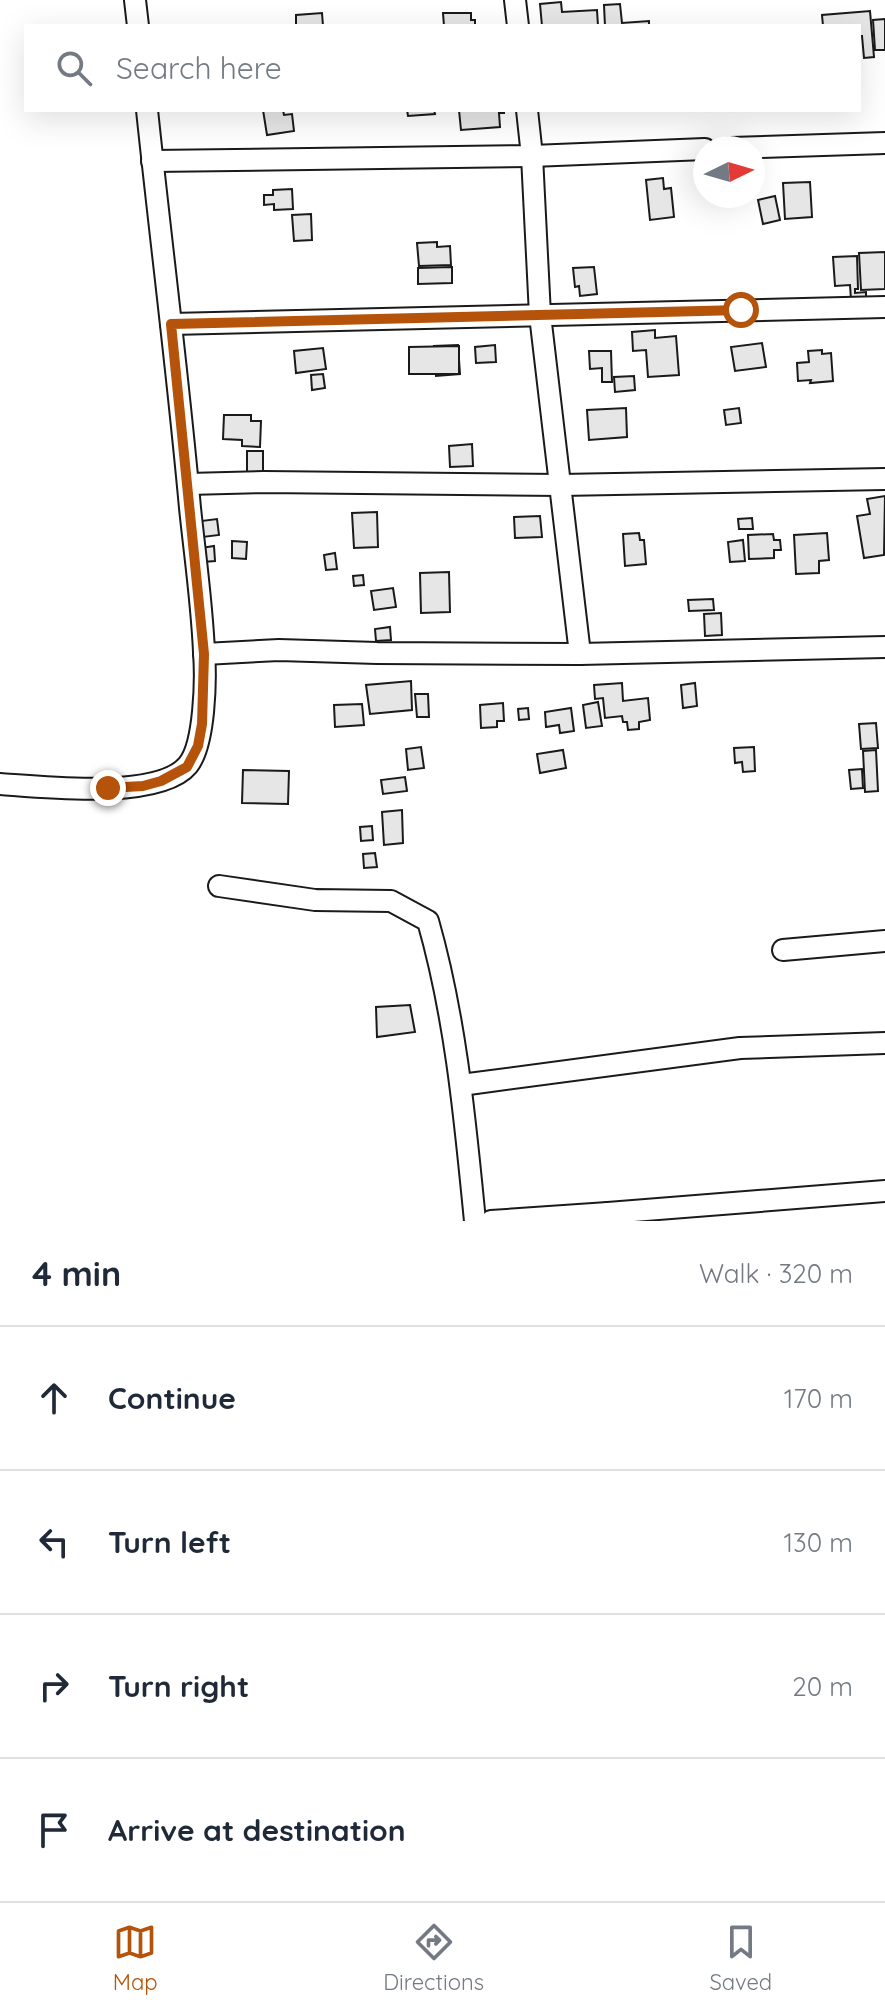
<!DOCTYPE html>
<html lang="en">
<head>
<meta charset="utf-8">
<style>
	body { margin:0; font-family:Quicksand,sans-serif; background:#f6f6f7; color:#1f2937 }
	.compass { position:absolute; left:693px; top:136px; width:72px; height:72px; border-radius:50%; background:#fff; box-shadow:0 8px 32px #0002; rotate:85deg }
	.stop { position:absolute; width:24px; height:24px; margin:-18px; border:6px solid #b45309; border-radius:50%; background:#fff }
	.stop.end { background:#b45309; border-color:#fff; box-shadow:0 2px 8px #0008 }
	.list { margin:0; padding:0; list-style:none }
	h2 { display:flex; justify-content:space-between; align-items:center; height:104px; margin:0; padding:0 32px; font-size:34px }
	h2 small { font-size:26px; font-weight:400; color:#747a83 }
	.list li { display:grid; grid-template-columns:52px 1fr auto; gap:24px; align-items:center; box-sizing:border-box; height:144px; padding:0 32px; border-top:2px solid #e0e1e3 }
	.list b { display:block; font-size:30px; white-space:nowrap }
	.list em { font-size:26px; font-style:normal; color:#747a83 }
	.icon { flex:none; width:44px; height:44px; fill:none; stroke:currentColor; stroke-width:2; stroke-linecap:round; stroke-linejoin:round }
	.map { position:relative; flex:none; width:885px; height:1221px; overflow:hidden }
	.search { position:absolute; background:#fff; box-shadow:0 8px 32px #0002; left:24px; right:24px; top:24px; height:88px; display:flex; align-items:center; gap:20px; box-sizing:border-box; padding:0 28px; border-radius:0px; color:#747a83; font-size:30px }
	.sheet { height:680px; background:#fff }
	nav { display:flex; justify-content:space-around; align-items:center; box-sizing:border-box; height:112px; border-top:2px solid #e0e1e3; background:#fff; font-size:22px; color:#747a83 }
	nav a { display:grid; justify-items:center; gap:4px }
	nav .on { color:#b45309 }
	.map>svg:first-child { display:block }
</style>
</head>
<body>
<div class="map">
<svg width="885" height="1221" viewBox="0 0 885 1221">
	<rect width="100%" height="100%" fill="#fff"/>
	<g fill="#e6e6e6" stroke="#1a1a1a" stroke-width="2">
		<path d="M561,2L562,12L597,10L598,26H542L540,4Z"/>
		<path d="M620,4L622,23L649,21V26H605L604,5Z"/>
		<path d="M870,11L874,57L864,58L862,36H859V26H823L822,15Z"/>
		<path d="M322,13L323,26H296V15Z"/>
		<path d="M443,13H471V20H475V26H444Z"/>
		<path d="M885,19V50H875L873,20Z"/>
		<path d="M263,110H283L284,115L292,114L294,131L267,135Z"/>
		<path d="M407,110H434L435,114L408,116Z"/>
		<path d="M459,110H504V113H499L500,127L461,130Z"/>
		<path d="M663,178L664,189L671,188L674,217L650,220L646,180Z"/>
		<path d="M810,182L812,217L785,219L783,183Z"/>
		<path d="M292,189L293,209L274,210V204L264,205V195H273V190Z"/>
		<path d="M775,196L780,220L763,224L758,200Z"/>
		<path d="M311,214L312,240L294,241L292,215Z"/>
		<path d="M437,242V247L450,246L451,265L419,266L417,243Z"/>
		<path d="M885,252V289L861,290L859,253Z"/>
		<path d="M857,256L858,289H855V293L866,292V303L851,300L850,285L835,286L833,257Z"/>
		<path d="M452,267V283L418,284V268Z"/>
		<path d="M594,267L597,294L580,296L579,286L575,287L573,268Z"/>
		<path d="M655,330V338L676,336L679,375L648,377L646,350L633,351L632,332Z"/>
		<path d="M762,343L766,367L735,371L731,347Z"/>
		<path d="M458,345L460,374L436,376L434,346Z"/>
		<path d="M495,345L496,362L476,363L475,347Z"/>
		<path d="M459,346V374H409V347Z"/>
		<path d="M323,348L326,369L296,373L294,351Z"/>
		<path d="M822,350V354L831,353L833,381L810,383L811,380L798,381L797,363L809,362L808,351Z"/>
		<path d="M589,351H611L612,382H602V368L590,369Z"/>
		<path d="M323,374L325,388L312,390L311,375Z"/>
		<path d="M634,376L635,390L615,392L614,377Z"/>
		<path d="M626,408L627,437L589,440L587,410Z"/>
		<path d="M739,408L741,423L726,425L724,410Z"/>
		<path d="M224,415H251V421H261L260,447L242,446V440L223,439Z"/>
		<path d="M472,444L473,466L450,467L449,446Z"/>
		<rect x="247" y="451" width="16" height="22"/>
		<path d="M885,496L884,555L864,558L857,516L870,514L867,499Z"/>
		<path d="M377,512L378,547L354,548L352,513Z"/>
		<path d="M540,516L542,537L515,538L514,517Z"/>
		<path d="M752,518L753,529H739L738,519Z"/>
		<path d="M217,519L219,535L203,537L201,521Z"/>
		<path d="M639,533L640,540H644L646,564L625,566L623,534Z"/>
		<path d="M827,533L829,560L819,561V573L796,574L794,535Z"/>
		<path d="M773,534L774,540H780L781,550H774V558L749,559L748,535Z"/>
		<path d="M743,540L745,561L730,562L728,542Z"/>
		<path d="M232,541L247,542L246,559L232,558Z"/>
		<path d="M214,546L215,561L203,562L201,548Z"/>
		<path d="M335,553L337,569L326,570L324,555Z"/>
		<path d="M449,572L450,612L421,613L420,573Z"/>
		<path d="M363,575L364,585L354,586L353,576Z"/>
		<path d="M393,588L396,607L374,610L371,591Z"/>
		<path d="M713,599L714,610L689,611L688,600Z"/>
		<path d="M721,613L722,635L705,636L704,614Z"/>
		<path d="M390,627L391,640L376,641L375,629Z"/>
		<path d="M411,681L412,710L370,714L366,685Z"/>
		<path d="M622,683L623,701L648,698L650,720L639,722V729L628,730L627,722H623L622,716L605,718L603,698L595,699L594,685Z"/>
		<path d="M695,683L697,706L683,708L681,685Z"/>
		<path d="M415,694H428L429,717H417Z"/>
		<path d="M598,702L602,726L586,728L583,705Z"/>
		<path d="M503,703L504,721H497V727L481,728L480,705Z"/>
		<path d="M362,704L364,725L335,727L334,705Z"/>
		<path d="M528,708L529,719L519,720L518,709Z"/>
		<path d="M571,708L574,731L560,733L559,725L546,727L545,712Z"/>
		<path d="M876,723L878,748L861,749L859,724Z"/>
		<path d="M421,747L424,768L408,770L406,749Z"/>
		<path d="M754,747L755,771L743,772L742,762L735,763L734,748Z"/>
		<path d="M563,750L566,768L540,773L537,754Z"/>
		<path d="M876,750L878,791L865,792L863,751Z"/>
		<path d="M862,769L863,788L851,789L849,770Z"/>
		<path d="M243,770L289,771L288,804L242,803Z"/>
		<path d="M405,777L407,791L383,794L381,780Z"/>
		<path d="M402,810L403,843L384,845L382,812Z"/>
		<path d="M372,826L373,840L361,841L360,827Z"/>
		<path d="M375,853L377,867L364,868L363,854Z"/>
		<path d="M410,1005L415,1032L377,1037L376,1007Z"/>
	</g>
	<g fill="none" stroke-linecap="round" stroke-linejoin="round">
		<defs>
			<g id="street">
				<path d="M135,0L138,26"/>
				<path d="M515,0L518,26"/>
				<path d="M527,110L532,156L540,315L580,654"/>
				<path d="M731,148L885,143"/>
				<path d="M152,161L532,156L705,149"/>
				<path d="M171,324L885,307"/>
				<path d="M188,484L264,482L561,485L885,479"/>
				<path d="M204,654L279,650L377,653L580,654L885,647"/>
				<path d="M0,784C43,787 159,800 188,765C205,744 206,679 204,652C202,604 195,556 190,508C178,375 161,243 147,110"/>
				<path d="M219,886L315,900L391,901L428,921C456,1019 465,1120 475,1221"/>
				<path d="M783,950L885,941"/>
				<path d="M461,1085L740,1048L885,1043"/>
				<path d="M491,1221L608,1213"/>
				<path d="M609,1221L608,1213L885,1191"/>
			</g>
		</defs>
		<use href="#street" stroke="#1a1a1a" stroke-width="24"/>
		<use href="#street" stroke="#fff" stroke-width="20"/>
	</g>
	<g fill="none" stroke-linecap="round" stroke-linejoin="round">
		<path stroke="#b45309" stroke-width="10" d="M108,788L143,786L161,781L187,767L198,746L202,724L204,654L171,324L741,310"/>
	</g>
</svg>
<svg class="compass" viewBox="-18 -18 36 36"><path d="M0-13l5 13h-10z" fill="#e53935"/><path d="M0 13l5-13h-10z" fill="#747a83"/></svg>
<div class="stop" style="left:741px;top:310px"></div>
<div class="stop end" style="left:108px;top:788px"></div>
<div class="search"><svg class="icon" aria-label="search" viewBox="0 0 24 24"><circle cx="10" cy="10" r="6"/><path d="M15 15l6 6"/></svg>Search here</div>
</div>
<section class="sheet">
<h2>4 min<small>Walk · 320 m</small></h2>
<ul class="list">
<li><svg class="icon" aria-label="ahead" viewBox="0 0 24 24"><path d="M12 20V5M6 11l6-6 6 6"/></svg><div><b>Continue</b></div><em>170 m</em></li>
<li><svg class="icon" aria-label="left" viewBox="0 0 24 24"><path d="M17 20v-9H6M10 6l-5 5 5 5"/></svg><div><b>Turn left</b></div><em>130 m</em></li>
<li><svg class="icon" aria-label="right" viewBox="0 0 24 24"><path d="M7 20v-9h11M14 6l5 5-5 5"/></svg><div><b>Turn right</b></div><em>20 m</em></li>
<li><svg class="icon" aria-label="arrive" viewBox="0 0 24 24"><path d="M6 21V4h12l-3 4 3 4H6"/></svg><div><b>Arrive at destination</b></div></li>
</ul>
</section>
<nav>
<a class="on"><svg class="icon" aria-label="map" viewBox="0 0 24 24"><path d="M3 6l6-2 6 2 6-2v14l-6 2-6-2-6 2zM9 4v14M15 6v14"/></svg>Map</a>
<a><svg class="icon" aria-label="directions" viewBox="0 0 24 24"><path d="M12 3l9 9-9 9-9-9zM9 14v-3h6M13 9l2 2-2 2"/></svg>Directions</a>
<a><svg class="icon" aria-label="saved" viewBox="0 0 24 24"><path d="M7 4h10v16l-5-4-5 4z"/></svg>Saved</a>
</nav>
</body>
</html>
